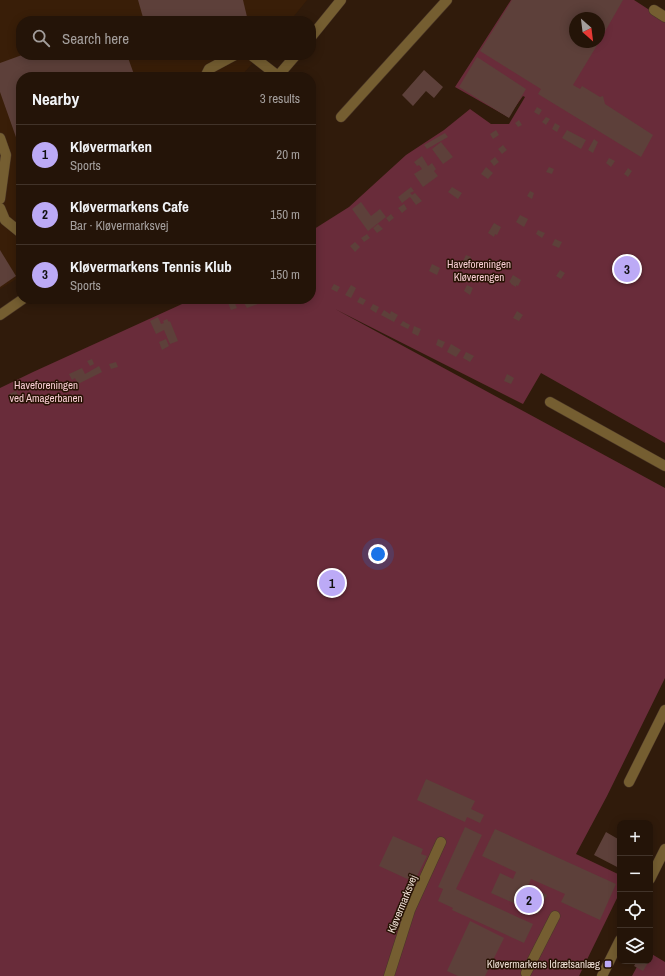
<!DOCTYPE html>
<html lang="en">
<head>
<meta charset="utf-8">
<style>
	body { margin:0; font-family:"Archivo Narrow",sans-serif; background:#302116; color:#f1f3f6 }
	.controls { position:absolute; right:12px; bottom:12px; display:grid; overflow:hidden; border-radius:8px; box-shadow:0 2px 10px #0003 }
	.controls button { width:36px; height:36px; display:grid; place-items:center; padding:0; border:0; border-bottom:1px solid #413329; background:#241408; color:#f1f3f6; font:20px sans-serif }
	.compass { position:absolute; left:569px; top:12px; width:36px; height:36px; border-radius:50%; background:#241408; box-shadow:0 2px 10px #0003; rotate:152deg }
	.you { position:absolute; left:378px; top:554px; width:14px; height:14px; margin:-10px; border:3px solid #fff; border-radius:50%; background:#1a73e8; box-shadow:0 0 0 6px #1a73e833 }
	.badge { display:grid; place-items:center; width:26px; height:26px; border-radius:50%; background:#bcaaf6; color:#111; font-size:13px; font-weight:700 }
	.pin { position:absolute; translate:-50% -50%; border:2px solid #fff; box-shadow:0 1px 4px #0006 }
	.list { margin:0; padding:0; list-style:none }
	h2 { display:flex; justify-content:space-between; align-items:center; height:52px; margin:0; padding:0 16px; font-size:17px }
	h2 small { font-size:13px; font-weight:400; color:#a39e9c }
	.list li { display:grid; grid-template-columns:26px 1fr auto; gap:12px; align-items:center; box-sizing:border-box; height:60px; padding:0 16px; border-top:1px solid #413329 }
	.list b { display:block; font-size:15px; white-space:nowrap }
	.list p { margin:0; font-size:13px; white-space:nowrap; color:#a39e9c }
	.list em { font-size:13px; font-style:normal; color:#a39e9c }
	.icon { flex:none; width:22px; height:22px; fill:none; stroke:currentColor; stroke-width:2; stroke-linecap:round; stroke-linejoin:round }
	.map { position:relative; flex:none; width:665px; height:976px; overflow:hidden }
	.search { position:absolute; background:#241408; box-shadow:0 2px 10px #0003; left:16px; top:16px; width:300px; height:44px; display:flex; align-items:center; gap:10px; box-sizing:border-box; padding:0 14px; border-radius:16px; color:#a39e9c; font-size:15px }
	.panel { position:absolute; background:#241408; box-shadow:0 2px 10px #0003; left:16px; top:72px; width:300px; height:232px; border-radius:16px }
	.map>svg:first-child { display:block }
</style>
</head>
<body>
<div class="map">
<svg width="665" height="976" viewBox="0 0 665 976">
	<rect width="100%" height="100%" fill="#301b0b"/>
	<path fill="#391e08" d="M0,0H307L290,21H21V55H260L240,77H21V276L0,289Z"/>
	<g fill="#692c3a" fill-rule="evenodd">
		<path d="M511,0H634L665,20V443L541,373L523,404L335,309L665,488V678L607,796L576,854L620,875V892L579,976H0V388L33,372L193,299H311V231L349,207L406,155L444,130L470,109L491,124H509L525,97L523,96L508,117L455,87ZM575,18H599V42H575Z"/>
		<path d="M650,953L665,962V976H632L640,961H650Z"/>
	</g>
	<g fill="#5d403a">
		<path d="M138,0H243L248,21H144Z"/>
		<path d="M512,0H623L599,42V18H575V42H599L573,85L580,89L582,86L600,97L603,96L605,104L653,135L641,157L538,94L541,89L480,51Z"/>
		<path d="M22,55H127L135,77H21V138L17,140L0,92V63Z"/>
		<path d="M152,55H165V56L153,59Z"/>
		<path d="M477,57L526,89L509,118L459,87Z"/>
		<path d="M424,70L443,87L434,98L426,91L413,106L402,95Z"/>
		<path d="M537,107L542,110L539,115L534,112Z"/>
		<path d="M546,117L550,119L546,125L542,122Z"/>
		<path d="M519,120L522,125L518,127L515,123Z"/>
		<path d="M555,123L560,126L557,132L552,129Z"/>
		<path d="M496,130L499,135L493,139L490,134Z"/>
		<path d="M567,130L586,140L581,149L562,138Z"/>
		<path d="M445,133L448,137L427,149L424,145Z"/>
		<path d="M594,139L598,142L593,153L588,150Z"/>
		<path d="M441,142L453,157L443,164L432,149Z"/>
		<path d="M503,145L507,150L502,154L498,149Z"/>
		<path d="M422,156L428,166L432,163L436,169L434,171L438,176L423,187L414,174L422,169L419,165L417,166L414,162Z"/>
		<path d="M495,157L499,162L494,166L490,161Z"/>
		<path d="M609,158L615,161L611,167L606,163Z"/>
		<path d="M486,167L493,173L488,179L481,174Z"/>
		<path d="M549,167L554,169L552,174L546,172Z"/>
		<path d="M628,168L632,171L628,177L624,174Z"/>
		<path d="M411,187L414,191L410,193L412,195L415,193L422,201L416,205L410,197L402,203L398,197Z"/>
		<path d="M452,187L462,193L458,199L448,192Z"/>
		<path d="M530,191L534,193L532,199L527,196Z"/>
		<path d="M361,202L371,216L380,209L386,217L368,231L352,209Z"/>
		<path d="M404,204L407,209L402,213L398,208Z"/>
		<path d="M391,214L394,218L389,222L386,218Z"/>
		<path d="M520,215L528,219L524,227L516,222Z"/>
		<path d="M494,223L501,227L497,235L495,234L494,237L488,233Z"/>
		<path d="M378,224L383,229L377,233L373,228Z"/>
		<path d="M538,230L545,233L542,238L536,234Z"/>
		<path d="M367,234L370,238L364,242L361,238Z"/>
		<path d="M555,239L562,242L559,248L552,245Z"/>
		<path d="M355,242L360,247L355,252L350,246Z"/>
		<path d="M0,250L16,276L0,287Z"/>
		<path d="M466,255L471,257L468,263L463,261Z"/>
		<path d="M491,262L496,265L493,270L488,267Z"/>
		<path d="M432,264L440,268L437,275L429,271Z"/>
		<path d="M560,270L565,273L561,279L556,276Z"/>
		<path d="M513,275L521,280L518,286L516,285V287L511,284V283L509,282Z"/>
		<path d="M334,284L340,287L337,292L331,289Z"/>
		<path d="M351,285L356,288L351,298L345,295Z"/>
		<path d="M467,285L473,288L470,295L464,291Z"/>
		<path d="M360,297L366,300L363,305L357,302Z"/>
		<path d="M253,299H271L247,308L244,303Z"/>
		<path d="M234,301L237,308L231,310L228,303Z"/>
		<path d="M373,304L379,307L376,313L370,309Z"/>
		<path d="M384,310L390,314L391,311L398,315L394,322L381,315Z"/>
		<path d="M517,311L523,315L519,321L513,318Z"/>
		<path d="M158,317L161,324L164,323L163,321L167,319L169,322L170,321L178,341L170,344L164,330L156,334L150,321Z"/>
		<path d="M403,321L410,325L408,329L400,325Z"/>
		<path d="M414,326L421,329L418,336L412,333Z"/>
		<path d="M166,339L169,346L162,350L159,342Z"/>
		<path d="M438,339L445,342L442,348L436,345Z"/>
		<path d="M451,344L461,350L456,357L447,352Z"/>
		<path d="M466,352L474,356L470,362L463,358Z"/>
		<path d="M92,359L94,364L90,366L87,361Z"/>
		<path d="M116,362L118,367L111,369L109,364Z"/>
		<path d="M99,366L102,372L78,384L75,378L72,380L69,374L82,368L85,374Z"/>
		<path d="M507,374L514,378L511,384L504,381Z"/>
		<path d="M16,391L19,398L13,401L9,394Z"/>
		<path d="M426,779L475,801L471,809L484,815L480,823L467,817L465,822L417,800Z"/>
		<path d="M465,827L482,835L456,889L533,924L524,943L452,910L453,908L438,901L443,889L438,887Z"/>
		<path d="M495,829L616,884L600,920L561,902L565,894L531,879L528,886L547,895L538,914L491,893L500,873L513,879L516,872L482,856Z"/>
		<path d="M606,832L618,839L620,835V865L619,868L594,855Z"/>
		<path d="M393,836L423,849L421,854L427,856L414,882L379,866Z"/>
		<path d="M470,921L504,938L485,976H458L447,971Z"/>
		<path d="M637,961H649L643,971L634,966Z"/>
	</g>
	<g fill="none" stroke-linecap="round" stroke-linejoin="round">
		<defs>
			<g id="minor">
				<path d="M654,10L665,17"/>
				<path d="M311,37L341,0"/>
				<path d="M251,55L278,76"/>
				<path d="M205,77L209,69L235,55"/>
				<path d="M277,77L296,55"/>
				<path d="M341,117L447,0"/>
				<path d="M0,138L6,155L0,199"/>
				<path d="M0,208L5,220L21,233"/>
				<path d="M0,315L23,299"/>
				<path d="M550,402L665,466"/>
				<path d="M629,782L665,710"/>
				<path d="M650,879L665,849"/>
				<path d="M526,973L555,916"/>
				<path d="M389,976L410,910L441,842"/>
				<path d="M602,976L620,940"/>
			</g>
		</defs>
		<use href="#minor" stroke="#4a3627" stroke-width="11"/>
		<use href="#minor" stroke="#755e31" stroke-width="10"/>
	</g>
	<rect fill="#bcaaf6" stroke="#261203" stroke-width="1.5" x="604" y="960" width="8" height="8" rx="2"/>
	<g text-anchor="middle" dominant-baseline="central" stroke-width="3" stroke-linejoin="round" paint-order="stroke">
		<g font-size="11" fill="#f8cdd3" stroke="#261203">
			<text x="479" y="264">Haveforeningen<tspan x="479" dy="13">Kløverengen</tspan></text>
			<text x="46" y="385">Haveforeningen<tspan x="46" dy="13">ved Amagerbanen</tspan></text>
		</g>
		<g font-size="11" fill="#ebdcd2" stroke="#261203">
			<text transform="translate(402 904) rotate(-68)">Kløvermarksvej</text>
		</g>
		<g font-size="11" fill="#ebdcd2" stroke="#261203" text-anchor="end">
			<text x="600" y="964">Kløvermarkens Idrætsanlæg</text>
		</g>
	</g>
</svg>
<div class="controls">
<button>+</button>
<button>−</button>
<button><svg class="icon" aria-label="locate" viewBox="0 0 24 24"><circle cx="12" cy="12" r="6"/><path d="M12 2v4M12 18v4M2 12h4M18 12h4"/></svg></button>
<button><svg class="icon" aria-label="layers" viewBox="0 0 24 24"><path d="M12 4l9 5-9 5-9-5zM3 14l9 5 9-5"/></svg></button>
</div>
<svg class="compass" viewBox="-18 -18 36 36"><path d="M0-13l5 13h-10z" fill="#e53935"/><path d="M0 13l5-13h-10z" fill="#a39e9c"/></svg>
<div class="you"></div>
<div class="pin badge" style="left:332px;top:583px">1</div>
<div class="pin badge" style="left:529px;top:900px">2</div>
<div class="pin badge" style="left:627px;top:269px">3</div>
<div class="search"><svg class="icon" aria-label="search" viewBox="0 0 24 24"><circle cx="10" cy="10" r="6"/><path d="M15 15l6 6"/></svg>Search here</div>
<section class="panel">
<h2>Nearby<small>3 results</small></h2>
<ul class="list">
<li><span class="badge">1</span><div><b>Kløvermarken</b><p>Sports</p></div><em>20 m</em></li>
<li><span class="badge">2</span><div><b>Kløvermarkens Cafe</b><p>Bar · Kløvermarksvej</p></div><em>150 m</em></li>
<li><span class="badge">3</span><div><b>Kløvermarkens Tennis Klub</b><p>Sports</p></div><em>150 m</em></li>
</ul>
</section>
</div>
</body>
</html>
